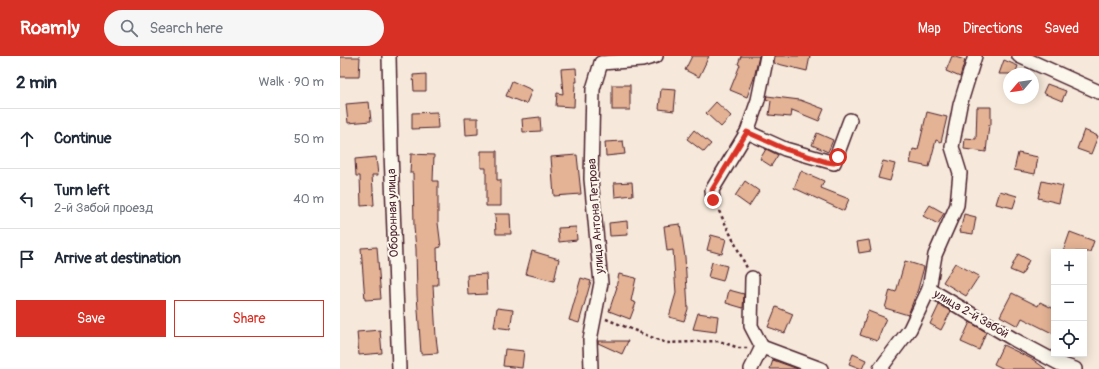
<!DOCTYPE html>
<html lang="en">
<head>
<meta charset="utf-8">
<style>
	body { margin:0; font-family:Pangolin,sans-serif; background:#f6f6f7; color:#1f2937 }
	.controls { position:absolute; right:12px; bottom:12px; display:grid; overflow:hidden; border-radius:0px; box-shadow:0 2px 10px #0003 }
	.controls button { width:36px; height:36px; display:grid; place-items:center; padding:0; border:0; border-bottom:1px solid #e0e1e3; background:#fff; color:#1f2937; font:20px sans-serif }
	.compass { position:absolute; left:663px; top:12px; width:36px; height:36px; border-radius:50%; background:#fff; box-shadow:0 2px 10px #0003; rotate:241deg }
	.stop { position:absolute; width:12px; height:12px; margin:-9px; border:3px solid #d93025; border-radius:50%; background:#fff }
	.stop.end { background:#d93025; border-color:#fff; box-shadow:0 1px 4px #0008 }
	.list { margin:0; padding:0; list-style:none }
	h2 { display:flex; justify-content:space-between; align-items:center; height:52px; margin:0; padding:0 16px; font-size:17px }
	h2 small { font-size:13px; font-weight:400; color:#747a83 }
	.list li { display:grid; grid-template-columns:26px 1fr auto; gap:12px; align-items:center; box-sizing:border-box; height:60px; padding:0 16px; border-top:1px solid #e0e1e3 }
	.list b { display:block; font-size:15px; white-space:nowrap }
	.list p { margin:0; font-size:13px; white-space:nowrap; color:#747a83 }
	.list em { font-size:13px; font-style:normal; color:#747a83 }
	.actions { display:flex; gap:8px; padding:12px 16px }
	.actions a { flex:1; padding:9px 0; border:1px solid #d93025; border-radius:0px; text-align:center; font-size:14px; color:#d93025 }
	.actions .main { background:#d93025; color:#fff }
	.icon { flex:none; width:22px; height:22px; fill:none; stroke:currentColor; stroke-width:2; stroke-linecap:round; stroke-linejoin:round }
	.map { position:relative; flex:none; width:759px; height:313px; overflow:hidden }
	header { display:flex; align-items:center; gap:24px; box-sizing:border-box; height:56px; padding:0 20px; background:#d93025; color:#fff }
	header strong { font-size:19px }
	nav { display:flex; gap:22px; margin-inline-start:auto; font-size:14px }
	.search { width:280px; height:36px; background:#f6f6f7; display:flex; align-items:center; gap:10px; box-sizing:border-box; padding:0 14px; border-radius:22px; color:#747a83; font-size:15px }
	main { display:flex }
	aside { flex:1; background:#fff }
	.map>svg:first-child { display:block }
</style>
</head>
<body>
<header>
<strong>Roamly</strong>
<div class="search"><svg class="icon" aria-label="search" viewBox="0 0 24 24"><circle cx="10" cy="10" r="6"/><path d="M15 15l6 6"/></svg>Search here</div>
<nav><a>Map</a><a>Directions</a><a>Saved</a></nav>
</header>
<main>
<aside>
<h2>2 min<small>Walk · 90 m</small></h2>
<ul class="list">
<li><svg class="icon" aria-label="ahead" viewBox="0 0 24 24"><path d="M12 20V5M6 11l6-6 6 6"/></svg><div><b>Continue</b></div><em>50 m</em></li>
<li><svg class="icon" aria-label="left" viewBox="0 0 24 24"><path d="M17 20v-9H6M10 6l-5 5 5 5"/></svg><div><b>Turn left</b><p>2-й Забой проезд</p></div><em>40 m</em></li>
<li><svg class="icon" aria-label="arrive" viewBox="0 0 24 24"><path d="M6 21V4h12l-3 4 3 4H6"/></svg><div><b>Arrive at destination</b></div></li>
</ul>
<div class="actions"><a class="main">Save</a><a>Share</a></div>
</aside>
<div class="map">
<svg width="759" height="313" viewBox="0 0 759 313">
	<rect width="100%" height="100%" fill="#f6e9db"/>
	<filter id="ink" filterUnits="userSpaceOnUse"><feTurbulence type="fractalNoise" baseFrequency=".025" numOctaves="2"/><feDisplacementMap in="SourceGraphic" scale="8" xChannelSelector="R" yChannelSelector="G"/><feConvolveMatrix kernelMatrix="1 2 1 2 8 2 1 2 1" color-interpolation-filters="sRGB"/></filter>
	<g filter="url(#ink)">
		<g fill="#e4b395" stroke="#4a1f2b">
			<path d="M352,0H369L359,21L345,14Z"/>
			<path d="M401,0H419L414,22L407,41L390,34L400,9L398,8Z"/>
			<path d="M435,0H470L467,15L434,7Z"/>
			<path d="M612,0L625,4L620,21L606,15Z"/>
			<path d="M0,1H20L19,21H0Z"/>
			<path d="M664,4L678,10L675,18H659Z"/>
			<path d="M236,12L237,26H235L234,51L216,50L217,37L223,38L221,13Z"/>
			<path d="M86,18V35H74L73,19Z"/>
			<path d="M172,25L192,34L186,48L166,40Z"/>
			<path d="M707,28L726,35L722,45L703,37Z"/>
			<rect x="272" y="29" width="18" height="25"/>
			<path d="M321,33L336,34L334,55L319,53Z"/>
			<path d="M427,40L460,44L484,53L479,65L452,54L451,61L429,59L431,45L426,43Z"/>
			<path d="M29,46L31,65L8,67L6,48Z"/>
			<path d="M376,46L391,60L381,71L366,57Z"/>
			<path d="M637,51H651V69H649L646,96L624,93L625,82L636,83Z"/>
			<path d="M97,56L98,72L72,73V57Z"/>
			<path d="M587,56L607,61L601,86L596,84L589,111L570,107L573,93L578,94Z"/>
			<path d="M200,61L201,75L183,76L182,63Z"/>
			<path d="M125,62H138V78L126,79Z"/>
			<path d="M354,74L371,88L364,96L347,83Z"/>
			<path d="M744,74L758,80L751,98L737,93Z"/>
			<path d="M477,77L493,84L488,96L472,89Z"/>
			<path d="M283,85L285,98L266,100L265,86Z"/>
			<path d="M426,93L438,99L431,110L420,103Z"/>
			<path d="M141,95H157V124H161V150H146V112H141Z"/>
			<path d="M678,97L698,101L695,118L674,114Z"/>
			<path d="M71,98L94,99L93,125H98V167L101,191L97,192L98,229H93L96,281L98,297L81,298L77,239L76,193L74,171L73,117H70Z"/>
			<path d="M237,99L241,138L214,140L211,101Z"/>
			<path d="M36,101L38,119H32L34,149L21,150L20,120H16L15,103Z"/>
			<path d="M543,105L555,108L550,125L538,122Z"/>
			<path d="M461,115L484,125L481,132L509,143L504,155L454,132Z"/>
			<path d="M405,125L419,135L409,150L395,140Z"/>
			<path d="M702,125L723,130L719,147L698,142Z"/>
			<path d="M292,126L293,139L275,141L274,127Z"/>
			<path d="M660,135L677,140L673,152L656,148Z"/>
			<path d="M590,149L604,157L598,168L583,160Z"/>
			<path d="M155,158H170L171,178H156Z"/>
			<path d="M624,158L636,161L633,178L620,176Z"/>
			<path d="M287,165L288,179L270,180L269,167Z"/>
			<path d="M340,168L345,201L348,253L344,265L329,261L336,237L333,194L327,195L324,170Z"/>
			<path d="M236,171L237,184L219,186L218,172Z"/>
			<path d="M730,176L754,185L750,196H723Z"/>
			<path d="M371,179L386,183L382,198L367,194Z"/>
			<path d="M529,184L531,195L519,197L517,186Z"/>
			<path d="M37,191L41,243L25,244L21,192Z"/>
			<path d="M192,195L219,203L214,225L186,218Z"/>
			<path d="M678,198L689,204L682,219L670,214Z"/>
			<path d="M565,205L584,211L578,233L568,259L545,252L550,234L556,236Z"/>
			<path d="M372,206L387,210L383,225L368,221Z"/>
			<path d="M615,207L639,220L626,240L603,226Z"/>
			<path d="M146,218L147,238L128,239L127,219Z"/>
			<path d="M279,218L296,222L291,245L296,247L290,263L269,255L277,231H276Z"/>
			<path d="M241,222L251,225L239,267L229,264Z"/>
			<path d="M389,234L404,238L403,252L386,247Z"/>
			<path d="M672,237L698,250L700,246L714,253V278L682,262L678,270L660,260Z"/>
			<path d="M599,249L611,255L601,274L590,268Z"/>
			<path d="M436,251L453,258L445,277L428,271Z"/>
			<path d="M157,252L173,254L170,273L154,271Z"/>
			<path d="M528,255L546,262L537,285L520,279Z"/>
			<path d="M358,257L378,260L376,276L353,273Z"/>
			<path d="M630,266L646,276L639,294L621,286Z"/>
			<path d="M40,274L42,297L19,299L17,276Z"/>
			<path d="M258,285H288L282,298L258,287Z"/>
			<path d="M663,289L692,303L706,313H664L654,308Z"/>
			<path d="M165,293L184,295L182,312L163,310Z"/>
			<path d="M513,298L526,304L522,313L509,308Z"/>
			<path d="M433,304L458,313H430Z"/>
		</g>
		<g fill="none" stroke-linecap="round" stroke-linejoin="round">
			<defs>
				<g id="minor">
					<path d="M49,0L51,95L59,313"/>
					<path d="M679,0L759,36"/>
					<path d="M261,7L302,4L316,0"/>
					<path d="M407,76L445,93L494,107L510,64"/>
					<path d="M373,144L372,134L407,76L418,44L427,0"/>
					<path d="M589,233L595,199L617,149L620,117L612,91L620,49L635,0"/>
					<path d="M422,291L481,313"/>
					<path d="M251,313L250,284L261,227L251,123L253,33L261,7"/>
					<path d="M411,313L422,291L411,270L412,222"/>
					<path d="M540,313L570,273L589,233L675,284L720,308L735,313"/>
				</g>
			</defs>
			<use href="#minor" stroke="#4a1f2b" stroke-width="16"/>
			<g stroke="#4a1f2b" stroke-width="2.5" stroke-dasharray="3 3" stroke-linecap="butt">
				<path d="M379,155L407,212"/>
				<path d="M266,263L326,287L379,285L399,292H408"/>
			</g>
			<use href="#minor" stroke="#fbf7ec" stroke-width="13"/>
		</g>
	</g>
	<g fill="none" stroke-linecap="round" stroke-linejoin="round" filter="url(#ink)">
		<path stroke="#d93025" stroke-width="5" d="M373,144L372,134L407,76L445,93L487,106L494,107L498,101"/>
	</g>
	<g text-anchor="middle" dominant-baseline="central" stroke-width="4" stroke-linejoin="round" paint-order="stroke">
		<g font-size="12" fill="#4a1f2b" stroke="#fbf7ec">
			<text transform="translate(53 157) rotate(-92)">Оборонная улица</text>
			<text transform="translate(256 160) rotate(-94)">улица Антона Петрова</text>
			<text transform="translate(631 258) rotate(30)">улица 2-й Забой</text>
		</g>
	</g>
</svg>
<div class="controls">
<button>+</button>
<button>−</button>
<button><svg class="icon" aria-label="locate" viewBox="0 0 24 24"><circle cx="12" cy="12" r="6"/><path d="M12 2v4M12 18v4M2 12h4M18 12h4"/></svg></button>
</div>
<svg class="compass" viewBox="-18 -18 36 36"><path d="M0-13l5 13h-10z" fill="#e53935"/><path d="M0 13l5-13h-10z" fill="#747a83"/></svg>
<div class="stop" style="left:498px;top:101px"></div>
<div class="stop end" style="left:373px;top:144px"></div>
</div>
</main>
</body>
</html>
